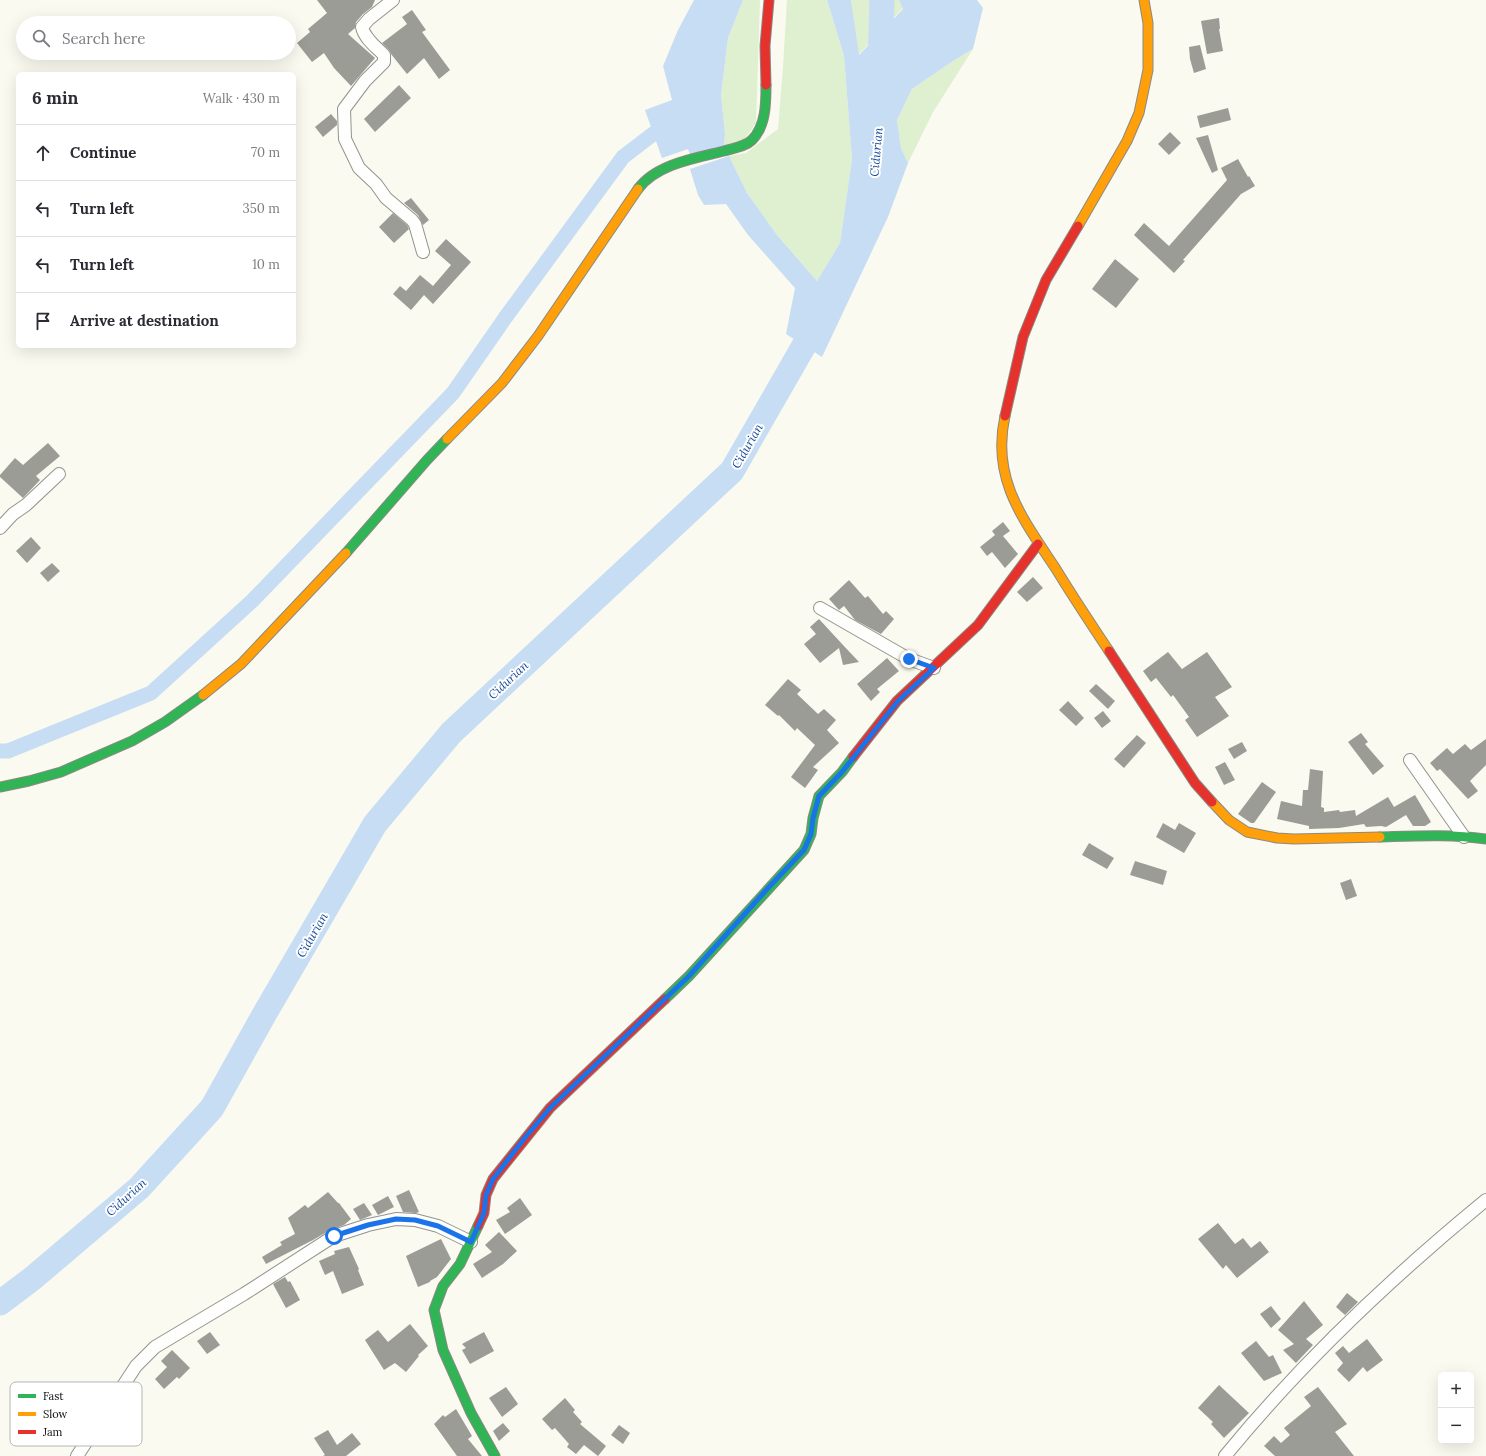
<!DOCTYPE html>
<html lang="en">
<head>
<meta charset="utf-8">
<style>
	body { margin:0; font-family:Lora,serif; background:#f2f2f3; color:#2b2b33 }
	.controls { position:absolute; right:12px; bottom:12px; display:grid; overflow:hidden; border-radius:6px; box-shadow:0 4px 16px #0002 }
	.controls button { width:36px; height:36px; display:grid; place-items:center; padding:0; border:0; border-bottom:1px solid #e1e1e2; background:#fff; color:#2b2b33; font:20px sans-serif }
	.stop { position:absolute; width:12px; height:12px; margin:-9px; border:3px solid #1a73e8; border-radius:50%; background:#fff }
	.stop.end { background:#1a73e8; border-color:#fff; box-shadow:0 1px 4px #0008 }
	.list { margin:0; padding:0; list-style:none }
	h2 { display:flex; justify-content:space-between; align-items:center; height:52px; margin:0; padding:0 16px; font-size:17px }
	h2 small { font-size:13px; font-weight:400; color:#7c7c81 }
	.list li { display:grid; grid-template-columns:26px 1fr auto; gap:12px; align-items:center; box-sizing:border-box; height:56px; padding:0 16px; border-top:1px solid #e1e1e2 }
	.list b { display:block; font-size:15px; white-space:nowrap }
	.list em { font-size:13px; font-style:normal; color:#7c7c81 }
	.icon { flex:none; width:22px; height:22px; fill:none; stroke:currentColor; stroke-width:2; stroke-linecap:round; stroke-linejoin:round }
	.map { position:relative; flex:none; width:1486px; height:1456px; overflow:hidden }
	.search { position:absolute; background:#fff; box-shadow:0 4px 16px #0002; left:16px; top:16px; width:280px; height:44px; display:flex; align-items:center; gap:10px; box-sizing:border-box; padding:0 14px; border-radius:22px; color:#7c7c81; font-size:15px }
	.panel { position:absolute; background:#fff; box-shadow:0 4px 16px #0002; left:16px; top:72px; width:280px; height:276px; border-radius:6px }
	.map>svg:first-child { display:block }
</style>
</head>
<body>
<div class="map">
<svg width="1486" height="1456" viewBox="0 0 1486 1456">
	<rect width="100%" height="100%" fill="#fafaf0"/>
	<g fill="#def0d0">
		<path d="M743,0H760L756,123L745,139L724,148L725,133L721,95L728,38Z"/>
		<path d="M787,0H827L844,56L852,159L840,243L817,281L777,235L747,193L729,156L746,153L778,129L783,67Z"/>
		<path d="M851,0H899L903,8L858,55Z"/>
		<path d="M973,49L933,112L908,163L901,148L897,120L912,89L953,61Z"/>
	</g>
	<g fill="#c7ddf4">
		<path d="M694,0H743L728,38L721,95L725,133L724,148L691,157L688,149L662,158L645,110L672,100L663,66L678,30Z"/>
		<path d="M827,0H851L859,55L903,9L899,0H977L983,8L973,49L953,61L912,89L897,120L901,148L908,163L888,217L822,357L786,334L795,288L748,235L726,204L704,205L698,195L690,169L729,156L747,193L777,235L817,281L840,243L852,159L844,56Z"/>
	</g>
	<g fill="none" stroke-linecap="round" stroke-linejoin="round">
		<path stroke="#c7ddf4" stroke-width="15" d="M0,751H8L151,693L252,601L453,393L505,318L623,157L653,134L672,128"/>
		<g stroke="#c7ddf4" stroke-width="25">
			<path d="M880,65L882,0"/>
			<path d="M0,1303L33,1278L139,1188L212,1108L265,1013L375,824L451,733L732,471L821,316"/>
		</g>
	</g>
	<g fill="#9c9c96">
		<path d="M317,0H375L372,7L363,14L356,22L355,28L348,34L375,58L351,86L334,68L324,53L312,62L297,43L310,32L308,29L327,13Z"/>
		<path d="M412,10L426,30L422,32L450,70L439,79L424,58L407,74L391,54L389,50L382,43L407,24L402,17Z"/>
		<path d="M1219,18L1220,29H1219L1223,51L1207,54L1201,21Z"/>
		<path d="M1200,45L1206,69L1194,73L1190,59L1189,47Z"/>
		<path d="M399,85L411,98L375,132L364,119Z"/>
		<path d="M1228,108L1231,120L1200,128L1197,116Z"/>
		<path d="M331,114L337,121V125L323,137L315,127Z"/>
		<path d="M1170,132L1181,143L1169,155L1158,144Z"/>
		<path d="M1208,135L1218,170L1212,173L1196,138Z"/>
		<path d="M1238,159L1248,177L1249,176L1255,186L1241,194L1183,260L1185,261L1174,273L1134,235L1144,223L1169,246L1227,180L1221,168Z"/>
		<path d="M411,198L429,220L423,225L418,215L404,203Z"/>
		<path d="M393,213L407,225L409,229L394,243L379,227Z"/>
		<path d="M446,239L471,262L433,304L424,295L411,310L393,294L400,286L406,291L420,275L433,286L451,265L435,251Z"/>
		<path d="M1115,259L1139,279L1116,308L1092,289Z"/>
		<path d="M48,443L60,456L36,476L40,480L23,498L0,477V475L15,458L23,465Z"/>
		<path d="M1003,522L1010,531L1003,536L1018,554L1005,568L992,552L987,556L980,547L995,535L992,531Z"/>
		<path d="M31,537L41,548L27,563L16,551Z"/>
		<path d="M52,563L60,571L48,582L40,573Z"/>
		<path d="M1033,577L1043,588L1027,602L1017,592Z"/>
		<path d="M849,580L865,598L868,596L883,614L886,611L894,619L881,634L855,620L844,606L839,610L829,599Z"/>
		<path d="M819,619L843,645L859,662L843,665L839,648L820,663L804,644L816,634L810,627Z"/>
		<path d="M1168,652L1182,669L1207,652L1232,687L1215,697L1229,716L1197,737L1185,720L1189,717L1173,695L1171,697L1156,678L1151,682L1143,671Z"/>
		<path d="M887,658L899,671L877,689L880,692L871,701L857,684Z"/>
		<path d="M788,679L801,690L797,694L818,714L824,709L836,720L827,730L839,743L813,767L818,770L805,788L791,777L815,745L797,728L795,731L779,715L778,716L765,705Z"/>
		<path d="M1096,684L1115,701L1108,709L1089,691Z"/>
		<path d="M1068,701L1084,718L1076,726L1059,710Z"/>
		<path d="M1103,711L1111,721L1102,728L1094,718Z"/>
		<path d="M1361,733L1368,742L1365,744L1384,766L1373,775L1348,742Z"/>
		<path d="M1137,735L1146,743L1124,768L1114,759Z"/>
		<path d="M1486,739V765L1470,781L1478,791L1468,799L1440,769L1437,771L1430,763L1447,748L1453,754L1465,744L1471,750Z"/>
		<path d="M1242,742L1247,751L1234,759L1228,749Z"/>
		<path d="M1225,762L1235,780L1224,785L1215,767Z"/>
		<path d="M1310,769L1323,771L1321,807L1324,808V812L1339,810L1340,812L1355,810L1356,816L1388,797L1394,807L1415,795L1431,822L1425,826H1413L1406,815L1386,827L1381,826L1366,827L1364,824L1339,828L1309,829V826L1277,819L1281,801L1302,806L1303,790H1308Z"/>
		<path d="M1262,782L1276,792L1254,823H1251L1238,814Z"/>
		<path d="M1163,823L1175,830L1179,823L1196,833L1184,853L1156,837Z"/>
		<path d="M1089,843L1114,858L1107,869L1082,855Z"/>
		<path d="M1135,861L1167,871L1163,885L1130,875Z"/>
		<path d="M1351,879L1357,896L1346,900L1340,883Z"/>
		<path d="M409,1190L419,1212L416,1213L403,1212L396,1196Z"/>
		<path d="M328,1192L338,1203H339L351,1219L344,1225L330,1230L313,1240L266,1264L262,1257L282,1245L280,1242L295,1234L288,1218L305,1205L308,1208Z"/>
		<path d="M388,1196L394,1207L378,1215L372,1205Z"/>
		<path d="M520,1198L532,1215L505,1234L496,1220L510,1212L507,1208Z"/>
		<path d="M364,1203L372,1215L360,1220L353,1209Z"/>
		<path d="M1218,1223L1235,1244L1243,1238L1251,1248L1260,1241L1269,1252L1237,1278L1226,1265L1223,1269L1198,1239Z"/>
		<path d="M499,1232L517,1251L503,1264L482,1278L473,1264L492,1252L485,1245Z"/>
		<path d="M441,1239L451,1259L437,1277L430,1281V1282L418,1287L406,1256Z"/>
		<path d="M349,1247L359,1269L358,1270L364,1285L342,1294L333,1271L325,1275L319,1261L335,1254L334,1251Z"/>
		<path d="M285,1277L288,1282L290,1281L300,1300L286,1308L273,1284Z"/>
		<path d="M1347,1293L1358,1302L1345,1315L1336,1307Z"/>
		<path d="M1304,1301L1323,1325L1306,1339L1313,1345L1296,1363L1283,1350L1294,1344L1278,1330Z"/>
		<path d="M1271,1306L1281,1319L1271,1328L1260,1314Z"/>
		<path d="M410,1324L428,1346L418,1355L419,1356L406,1372L395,1363L384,1370L365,1340L378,1330L388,1342Z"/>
		<path d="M210,1332L220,1345L207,1354L197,1341Z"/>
		<path d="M484,1332L494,1351L470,1364L462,1350L466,1348L462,1344Z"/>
		<path d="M1367,1339L1383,1360L1367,1372L1363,1367L1349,1382L1337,1370L1343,1363L1335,1353L1343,1346L1349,1353Z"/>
		<path d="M1256,1341L1269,1357L1273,1355L1282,1373L1264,1381L1241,1353Z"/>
		<path d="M172,1350L190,1368L179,1379L177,1377L164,1389L155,1379L167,1367L161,1361Z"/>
		<path d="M1219,1385L1249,1413L1224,1438L1211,1424L1213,1422L1198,1408Z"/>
		<path d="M506,1387L518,1404L502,1417L489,1398Z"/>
		<path d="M1318,1387L1347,1424L1335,1432L1354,1456H1275L1264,1446L1274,1436L1281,1443L1290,1435L1284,1428L1311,1406L1304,1397Z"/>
		<path d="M565,1398L575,1410L573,1412L582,1422L580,1424L606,1446L598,1456L584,1445L576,1454L567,1447L569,1444L555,1428L552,1430L542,1419Z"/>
		<path d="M456,1409L472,1436L468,1439L482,1456H457L434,1424L443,1415L445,1417Z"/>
		<path d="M503,1423L510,1431L499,1441L493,1431Z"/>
		<path d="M619,1425L630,1433L623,1444L611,1435Z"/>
		<path d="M328,1430L337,1445L352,1433L361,1444L346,1456H323L325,1455L314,1438Z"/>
	</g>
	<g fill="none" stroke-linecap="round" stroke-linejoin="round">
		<defs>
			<g id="street">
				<path d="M393,0L369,19L362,27C364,38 376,47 384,55V62L365,81L344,109L345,139L359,168L376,184L386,198L412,220L415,224L423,252"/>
				<path d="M0,528L13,514L26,505L59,474"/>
				<path d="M820,608L909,659L934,668"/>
				<path d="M1410,760L1464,837"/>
				<path d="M77,1456L136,1366L155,1347L244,1294L334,1236L368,1225L396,1219L415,1220L438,1226L471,1242"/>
				<path d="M1225,1456C1302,1362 1392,1277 1486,1200"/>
			</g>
			<g id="fast">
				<path d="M638,189C656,164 696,158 724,151C733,148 745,147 752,140C766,126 766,103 766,85"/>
				<path d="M346,553L427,460L447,439"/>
				<path d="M0,787L29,781L61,772L132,741L165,722L203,695"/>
				<path d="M1380,837C1415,836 1451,834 1486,839"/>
				<path d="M665,999L689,976L804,850L811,834L813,818L819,796L842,772L853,757"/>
				<path d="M478,1226L460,1264L443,1286L434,1310L443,1350L471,1413L495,1456"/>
			</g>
			<g id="slow">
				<path d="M1078,226L1127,141L1139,113L1148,70V23L1144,0"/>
				<path d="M1005,416C991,479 1023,519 1056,569C1073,597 1091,624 1109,651"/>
				<path d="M447,439L502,383L538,336L638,189"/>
				<path d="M203,695L241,664L346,553"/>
				<path d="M1212,802L1229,820L1247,832L1277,838L1294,839L1380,837"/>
			</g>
			<g id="jam">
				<path d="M766,85L765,46L769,0"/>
				<path d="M1005,416L1023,337L1046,280L1078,226"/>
				<path d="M1109,651L1195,783L1212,802"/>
				<path d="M853,757L897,701L978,625L1038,544"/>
				<path d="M478,1226L484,1213L486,1195L493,1179L550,1108L665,999"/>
			</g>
		</defs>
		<use href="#street" stroke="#93938f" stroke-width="14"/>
		<use href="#fast" stroke="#8a8a85" stroke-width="11"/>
		<use href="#slow" stroke="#8a8a85" stroke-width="11"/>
		<use href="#jam" stroke="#8a8a85" stroke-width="11"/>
		<use href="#street" stroke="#fefefd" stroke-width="12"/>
		<use href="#fast" stroke="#30b455" stroke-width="9"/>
		<use href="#slow" stroke="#ff9f0a" stroke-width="9"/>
		<use href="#jam" stroke="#e5322d" stroke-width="9"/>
	</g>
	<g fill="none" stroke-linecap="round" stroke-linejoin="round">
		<path stroke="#1a73e8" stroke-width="5" d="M334,1236L368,1225L396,1219L415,1220L438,1226L471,1242L484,1213L486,1195L493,1179L524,1139L550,1108L689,976L769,887L804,850L811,834L813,818L819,796L842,772L898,701L934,668L909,659"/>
	</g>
	<g text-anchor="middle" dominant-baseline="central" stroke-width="4" stroke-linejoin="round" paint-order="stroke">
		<g font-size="12" font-style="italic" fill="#184b9b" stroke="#fff">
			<text transform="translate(876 152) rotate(-85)">Cidurian</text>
			<text transform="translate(747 446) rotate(-60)">Cidurian</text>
			<text transform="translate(508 680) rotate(-43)">Cidurian</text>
			<text transform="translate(312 935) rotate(-60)">Cidurian</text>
			<text transform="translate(126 1197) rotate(-42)">Cidurian</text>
		</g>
	</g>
	<rect x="10" y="1382" width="132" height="64" rx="6" fill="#fff" stroke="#b6b6b6" stroke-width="1"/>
	<rect x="18" y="1394" width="18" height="4" fill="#30b455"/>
	<rect x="18" y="1412" width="18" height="4" fill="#ff9f0a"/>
	<rect x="18" y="1430" width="18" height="4" fill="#e5322d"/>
	<g font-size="11" fill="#0c0c0c">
		<text x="43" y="1400">Fast</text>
		<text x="43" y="1418">Slow</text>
		<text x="43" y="1436">Jam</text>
	</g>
</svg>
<div class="controls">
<button>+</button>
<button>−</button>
</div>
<div class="stop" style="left:334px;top:1236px"></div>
<div class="stop end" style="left:909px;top:659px"></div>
<div class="search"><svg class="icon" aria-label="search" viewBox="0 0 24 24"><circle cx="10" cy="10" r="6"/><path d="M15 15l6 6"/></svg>Search here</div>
<section class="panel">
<h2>6 min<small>Walk · 430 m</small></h2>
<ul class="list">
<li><svg class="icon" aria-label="ahead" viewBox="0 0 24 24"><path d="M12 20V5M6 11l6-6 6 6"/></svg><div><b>Continue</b></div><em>70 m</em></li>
<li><svg class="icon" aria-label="left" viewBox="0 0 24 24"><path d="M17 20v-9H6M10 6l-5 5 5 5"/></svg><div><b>Turn left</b></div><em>350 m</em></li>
<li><svg class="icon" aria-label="left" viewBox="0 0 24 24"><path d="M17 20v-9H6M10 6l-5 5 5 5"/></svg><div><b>Turn left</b></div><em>10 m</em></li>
<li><svg class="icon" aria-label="arrive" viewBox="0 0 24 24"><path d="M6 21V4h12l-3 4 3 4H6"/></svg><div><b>Arrive at destination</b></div></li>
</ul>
</section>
</div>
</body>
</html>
